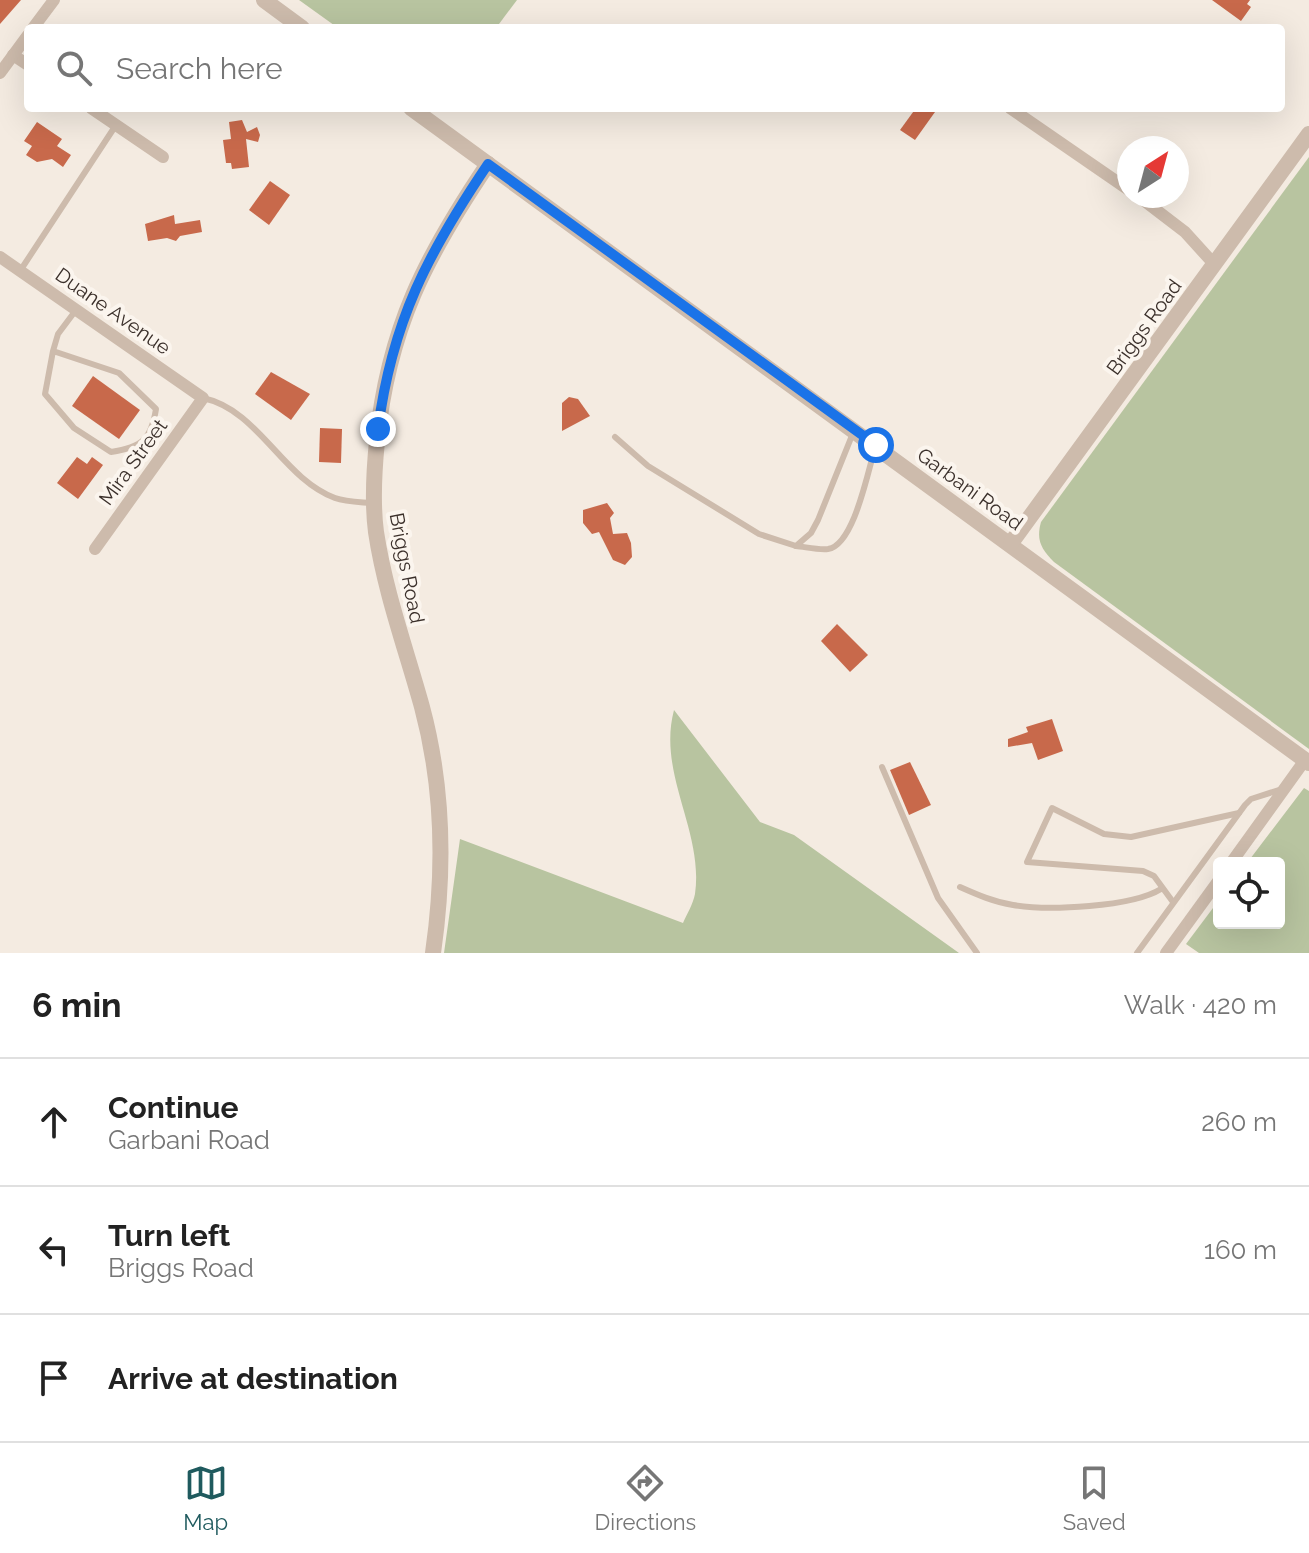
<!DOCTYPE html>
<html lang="en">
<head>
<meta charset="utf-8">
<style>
	body { margin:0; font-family:Raleway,sans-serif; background:#f6f6f6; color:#222 }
	.controls { position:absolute; right:24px; bottom:24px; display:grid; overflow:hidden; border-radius:8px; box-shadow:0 8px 32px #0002 }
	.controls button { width:72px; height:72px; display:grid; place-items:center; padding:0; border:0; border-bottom:2px solid #e0e0e0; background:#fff; color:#222; font:40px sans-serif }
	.compass { position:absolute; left:1117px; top:136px; width:72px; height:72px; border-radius:50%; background:#fff; box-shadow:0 8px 32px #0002; rotate:36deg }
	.stop { position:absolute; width:24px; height:24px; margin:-18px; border:6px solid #1a73e8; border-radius:50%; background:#fff }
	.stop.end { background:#1a73e8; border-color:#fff; box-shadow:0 2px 8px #0008 }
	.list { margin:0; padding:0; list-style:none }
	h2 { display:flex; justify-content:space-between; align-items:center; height:104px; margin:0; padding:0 32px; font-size:34px }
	h2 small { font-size:26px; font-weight:400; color:#767676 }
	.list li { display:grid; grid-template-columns:52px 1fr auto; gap:24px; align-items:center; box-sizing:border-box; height:128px; padding:0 32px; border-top:2px solid #e0e0e0 }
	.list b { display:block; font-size:30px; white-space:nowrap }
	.list p { margin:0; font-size:26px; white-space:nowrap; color:#767676 }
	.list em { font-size:26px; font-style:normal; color:#767676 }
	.icon { flex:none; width:44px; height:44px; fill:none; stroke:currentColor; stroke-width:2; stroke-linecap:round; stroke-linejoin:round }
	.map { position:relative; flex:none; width:1309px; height:953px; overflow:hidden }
	.search { position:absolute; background:#fff; box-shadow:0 8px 32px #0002; left:24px; right:24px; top:24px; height:88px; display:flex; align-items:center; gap:20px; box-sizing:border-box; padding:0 28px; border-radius:8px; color:#767676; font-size:30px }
	.sheet { height:488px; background:#fff }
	nav { display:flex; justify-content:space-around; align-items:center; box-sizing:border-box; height:112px; border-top:2px solid #e0e0e0; background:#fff; font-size:22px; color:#767676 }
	nav a { display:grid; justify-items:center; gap:4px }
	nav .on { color:#1f5a5e }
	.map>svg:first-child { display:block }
</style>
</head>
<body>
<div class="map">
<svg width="1309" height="953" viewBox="0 0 1309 953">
	<rect width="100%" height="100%" fill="#f4ebe1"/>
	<g fill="#b8c4a0">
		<path d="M299,0H517L496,28H338Z"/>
		<path d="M1309,157V749L1054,562C1041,549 1036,540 1041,522Z"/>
		<path d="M674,710L760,822L794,835L959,953H444L460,839L683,923C687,914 693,904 695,894C704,831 657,774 674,710Z"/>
		<path d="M1304,788L1309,791V953H1199L1186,944L1219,900V923H1279V863H1247Z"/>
	</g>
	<g fill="#c8694b">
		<path d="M0,0H21L0,24Z"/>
		<path d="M1212,0H1250L1247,4L1251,7L1241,21Z"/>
		<path d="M916,108L935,112L915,140L900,130Z"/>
		<path d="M242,120L247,132L257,127L260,135L258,142L246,139L249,167L232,169L231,163H226L223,140L231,139L229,122Z"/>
		<path d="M37,122L62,139L57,146L71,155L63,167L52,159L37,162L26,155L32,146L24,141Z"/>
		<path d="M270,181L290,195L269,225L249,210Z"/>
		<path d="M174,215L175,224L200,220L202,232L180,236L176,241L167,238L148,241L145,224Z"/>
		<path d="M271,372L310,394L291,420L255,394Z"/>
		<path d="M93,376L140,410L119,439L72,406Z"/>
		<path d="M569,397L578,399L590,416L562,431V403Z"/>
		<path d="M320,428L342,429L341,463L319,462Z"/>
		<path d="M77,457L87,464L92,457L103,465L78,499L57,483Z"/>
		<path d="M607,503L614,513L610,518L613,534L627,533L631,543L632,557L625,565L613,560L599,532L592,534L583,523V510Z"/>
		<path d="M837,624L868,655L850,672L821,641Z"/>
		<path d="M1052,719L1063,751L1038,760L1032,743L1008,747V739L1028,732L1026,727Z"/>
		<path d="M910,762L931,805L909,815L890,770Z"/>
	</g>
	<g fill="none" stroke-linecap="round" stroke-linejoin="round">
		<g stroke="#cdbbac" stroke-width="6">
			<path d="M20,271L116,125"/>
			<path d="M53,351L45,394L74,428L111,452C142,447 151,440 156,409L119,373L53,351L58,334L76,310"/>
			<path d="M203,398C259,410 282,478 335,498C346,502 360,502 371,503"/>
			<path d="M615,437L648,466L759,534L796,546L811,533L818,520L853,433"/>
			<path d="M796,546C806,547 818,550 828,549C854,545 868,471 875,448"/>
			<path d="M882,767L938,898L977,953"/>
			<path d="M960,887C978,895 994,902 1013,905C1048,911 1132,907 1161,889"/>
			<path d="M1173,902L1154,876L1143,871L1027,862L1052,808L1104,834L1131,837L1239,813"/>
			<path d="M1137,953L1245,805L1251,799L1282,789"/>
		</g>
		<g stroke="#cdbbac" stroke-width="12">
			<path d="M33,28L54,0"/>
			<path d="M13,55L28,65"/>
			<path d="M0,73L28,35"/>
			<path d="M91,108L163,157"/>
			<path d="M1010,108L1129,190"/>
			<path d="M1138,196L1185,232L1214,264"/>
			<path d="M0,257L203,398L95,549"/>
			<path d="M1231,863L1305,760"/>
			<path d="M1166,953L1219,880"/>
		</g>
		<g stroke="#cdbbac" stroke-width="16">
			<path d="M264,0L302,28"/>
			<path d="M411,108L1309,763"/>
			<path d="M1011,543L1309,134"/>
			<path d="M433,953C445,870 444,789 422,707C406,649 385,592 376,532C372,502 374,471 377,441C388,328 426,256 488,164"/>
		</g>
	</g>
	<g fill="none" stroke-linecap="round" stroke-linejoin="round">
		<path stroke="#1a73e8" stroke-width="10" d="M378,429C392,321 428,253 488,164L876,445"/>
	</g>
	<g text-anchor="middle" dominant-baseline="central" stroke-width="8" stroke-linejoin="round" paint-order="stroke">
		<g font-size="20" fill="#3b302b" stroke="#fbf5ee">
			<text transform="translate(113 311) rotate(35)">Duane Avenue</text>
			<text transform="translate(1144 327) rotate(-54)">Briggs Road</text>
			<text transform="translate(133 462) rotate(-54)">Mira Street</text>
			<text transform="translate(970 489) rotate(36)">Garbani Road</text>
			<text transform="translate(407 568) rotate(79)">Briggs Road</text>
		</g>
	</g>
</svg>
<div class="controls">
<button><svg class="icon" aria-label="locate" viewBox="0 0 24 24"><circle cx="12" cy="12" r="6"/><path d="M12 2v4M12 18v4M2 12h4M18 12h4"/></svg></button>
</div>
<svg class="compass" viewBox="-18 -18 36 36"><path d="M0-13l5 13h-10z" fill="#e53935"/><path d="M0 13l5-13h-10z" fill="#767676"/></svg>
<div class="stop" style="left:876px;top:445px"></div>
<div class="stop end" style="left:378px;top:429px"></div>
<div class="search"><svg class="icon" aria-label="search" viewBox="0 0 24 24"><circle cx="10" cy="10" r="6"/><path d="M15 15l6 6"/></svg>Search here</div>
</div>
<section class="sheet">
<h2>6 min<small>Walk · 420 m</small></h2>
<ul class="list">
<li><svg class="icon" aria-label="ahead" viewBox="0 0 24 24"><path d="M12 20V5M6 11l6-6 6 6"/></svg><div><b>Continue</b><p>Garbani Road</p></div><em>260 m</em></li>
<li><svg class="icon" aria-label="left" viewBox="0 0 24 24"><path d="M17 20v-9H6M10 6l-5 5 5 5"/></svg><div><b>Turn left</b><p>Briggs Road</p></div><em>160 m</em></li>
<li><svg class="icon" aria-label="arrive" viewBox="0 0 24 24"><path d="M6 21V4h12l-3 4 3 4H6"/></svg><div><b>Arrive at destination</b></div></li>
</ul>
</section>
<nav>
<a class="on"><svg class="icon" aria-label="map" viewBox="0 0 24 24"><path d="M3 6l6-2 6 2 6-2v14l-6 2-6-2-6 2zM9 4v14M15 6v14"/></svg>Map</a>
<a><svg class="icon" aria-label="directions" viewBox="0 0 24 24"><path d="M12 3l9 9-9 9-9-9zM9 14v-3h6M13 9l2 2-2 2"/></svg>Directions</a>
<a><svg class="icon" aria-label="saved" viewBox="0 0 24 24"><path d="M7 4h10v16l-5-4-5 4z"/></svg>Saved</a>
</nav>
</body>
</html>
